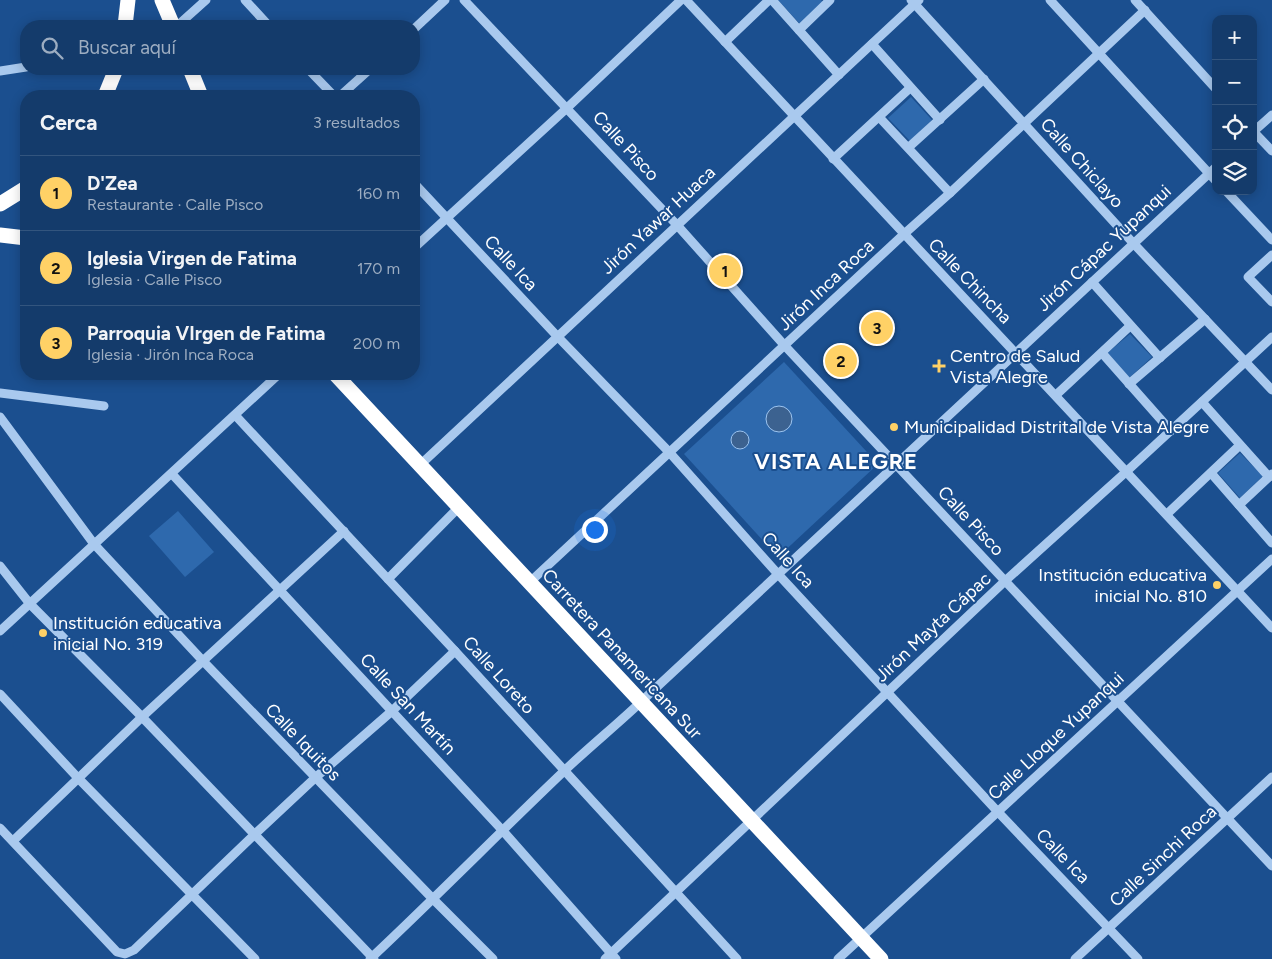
<!DOCTYPE html>
<html lang="es">
<head>
<meta charset="utf-8">
<style>
	body { margin:0; font-family:Figtree,sans-serif; background:#214673; color:#f1f3f6 }
	.controls { position:absolute; right:15px; top:15px; display:grid; overflow:hidden; border-radius:10px; box-shadow:0 2px 12px #0003 }
	.controls button { width:45px; height:45px; display:grid; place-items:center; padding:0; border:0; border-bottom:1px solid #33557e; background:#143b6b; color:#f1f3f6; font:25px sans-serif }
	.you { position:absolute; left:594px; top:529px; width:18px; height:18px; margin:-12px; border:4px solid #fff; border-radius:50%; background:#1a73e8; box-shadow:0 0 0 8px #1a73e833 }
	.badge { display:grid; place-items:center; width:32px; height:32px; border-radius:50%; background:#ffd166; color:#111; font-size:16px; font-weight:700 }
	.pin { position:absolute; translate:-50% -50%; border:2px solid #fff; box-shadow:0 1px 5px #0006 }
	.list { margin:0; padding:0; list-style:none }
	h2 { display:flex; justify-content:space-between; align-items:center; height:65px; margin:0; padding:0 20px; font-size:21px }
	h2 small { font-size:16px; font-weight:400; color:#9dadc1 }
	.list li { display:grid; grid-template-columns:32px 1fr auto; gap:15px; align-items:center; box-sizing:border-box; height:75px; padding:0 20px; border-top:1px solid #33557e }
	.list b { display:block; font-size:19px; white-space:nowrap }
	.list p { margin:0; font-size:16px; white-space:nowrap; color:#9dadc1 }
	.list em { font-size:16px; font-style:normal; color:#9dadc1 }
	.icon { flex:none; width:28px; height:28px; fill:none; stroke:currentColor; stroke-width:2; stroke-linecap:round; stroke-linejoin:round }
	.map { position:relative; flex:none; width:1272px; height:959px; overflow:hidden }
	.search { position:absolute; background:#143b6b; box-shadow:0 2px 12px #0003; left:20px; top:20px; width:400px; height:55px; display:flex; align-items:center; gap:12px; box-sizing:border-box; padding:0 18px; border-radius:20px; color:#9dadc1; font-size:19px }
	.panel { position:absolute; background:#143b6b; box-shadow:0 2px 12px #0003; left:20px; top:90px; width:400px; height:290px; border-radius:20px }
	.map>svg:first-child { display:block }
</style>
</head>
<body>
<div class="map">
<svg width="1272" height="959" viewBox="0 0 1272 959">
	<rect width="100%" height="100%" fill="#1b4f8f"/>
	<g fill="#2e69ad">
		<path d="M778,0H821L823,2L800,24Z"/>
		<path d="M911,97L932,120L910,141L888,118Z"/>
		<path d="M1130,334L1152,357L1129,378L1106,354Z"/>
		<path d="M784,362L878,464L778,557L684,454Z"/>
		<path d="M1240,453L1263,476L1240,498L1218,473Z"/>
		<path d="M178,511L214,552L185,577L149,536Z"/>
	</g>
	<g fill="#3c6290" stroke="#9cc4f0">
		<circle cx="779" cy="419" r="13"/>
		<circle cx="740" cy="440" r="9"/>
	</g>
	<g fill="none" stroke-linecap="round" stroke-linejoin="round">
		<g stroke="#a9c9ee" stroke-width="9">
			<path d="M245,0L269,26"/>
			<path d="M464,0L677,225L785,346L1272,866"/>
			<path d="M686,0L1272,628"/>
			<path d="M772,0L839,75"/>
			<path d="M911,0L1134,244L1272,390"/>
			<path d="M1050,0L1216,181"/>
			<path d="M1135,0L1216,89"/>
			<path d="M177,26L206,0"/>
			<path d="M414,29L445,0"/>
			<path d="M799,30L830,0"/>
			<path d="M725,42L769,0"/>
			<path d="M872,44L940,120"/>
			<path d="M308,69L334,96"/>
			<path d="M0,71L26,67"/>
			<path d="M340,96L370,69"/>
			<path d="M879,117L950,193"/>
			<path d="M1253,131L1272,151"/>
			<path d="M1253,132L1272,115"/>
			<path d="M909,147L984,79"/>
			<path d="M833,159L910,88"/>
			<path d="M414,183L557,336L670,453L777,573L998,812L1138,959"/>
			<path d="M1226,191L1272,240"/>
			<path d="M414,248L567,108L681,0"/>
			<path d="M1272,255L1248,277L1272,302"/>
			<path d="M1092,282L1160,358"/>
			<path d="M1102,353L1171,431"/>
			<path d="M1129,384L1205,319"/>
			<path d="M0,393L104,406"/>
			<path d="M1056,395L1130,326"/>
			<path d="M1202,402L1269,477"/>
			<path d="M235,415L455,651L737,959"/>
			<path d="M0,417L94,544L203,661L432,898L493,959"/>
			<path d="M420,465L919,0"/>
			<path d="M1211,473L1272,543"/>
			<path d="M172,474L503,831L616,959"/>
			<path d="M1239,505L1272,474"/>
			<path d="M1167,514L1240,445"/>
			<path d="M0,566L30,604L142,717L374,959"/>
			<path d="M388,579L459,507"/>
			<path d="M530,582L903,235L950,193L1145,10"/>
			<path d="M0,631L279,374"/>
			<path d="M0,694L78,778L255,959"/>
			<path d="M0,828L117,952L125,954L134,950L254,835L315,778L392,711L455,651"/>
			<path d="M13,841L142,717L344,531"/>
			<path d="M370,959C435,898 498,834 562,773C589,747 618,724 645,698C834,520 1026,345 1216,167"/>
			<path d="M605,959L1005,581L1127,471L1272,337"/>
			<path d="M838,959L1272,559"/>
			<path d="M1075,959L1272,777"/>
		</g>
		<g stroke="#fff" stroke-width="15">
			<path d="M162,0L173,26"/>
			<path d="M125,26L128,0"/>
			<path d="M190,69L201,96"/>
			<path d="M105,96L116,69"/>
			<path d="M0,204L26,188"/>
			<path d="M0,235L26,238"/>
			<path d="M335,374L881,959"/>
		</g>
	</g>
	<g fill="#ffd166" stroke="#1b4f8f" stroke-width="2">
		<path d="M936.5 358.5h5v5h5v5h-5v5h-5v-5h-5v-5h5z"/>
		<circle cx="894" cy="427" r="5"/>
		<circle cx="1217" cy="585" r="5"/>
		<circle cx="43" cy="633" r="5"/>
	</g>
	<g text-anchor="middle" dominant-baseline="central" stroke-width="4" stroke-linejoin="round" paint-order="stroke">
		<g font-size="18" fill="#fff" stroke="#1b4f8f">
			<text transform="translate(626 146) rotate(47)">Calle Pisco</text>
			<text transform="translate(1082 163) rotate(48)">Calle Chiclayo</text>
			<text transform="translate(658 220) rotate(-43)">Jirón Yawar Huaca</text>
			<text transform="translate(1104 248) rotate(-43)">Jirón Cápac Yupanqui</text>
			<text transform="translate(511 263) rotate(47)">Calle Ica</text>
			<text transform="translate(970 281) rotate(46)">Calle Chincha</text>
			<text transform="translate(826 285) rotate(-43)">Jirón Inca Roca</text>
			<text transform="translate(971 521) rotate(47)">Calle Pisco</text>
			<text transform="translate(788 560) rotate(48)">Calle Ica</text>
			<text transform="translate(933 627) rotate(-43)">Jirón Mayta Cápac</text>
			<text transform="translate(622 654) rotate(47)">Carretera Panamericana Sur</text>
			<text transform="translate(499 675) rotate(48)">Calle Loreto</text>
			<text transform="translate(408 704) rotate(47)">Calle San Martín</text>
			<text transform="translate(1056 736) rotate(-43)">Calle Lloque Yupanqui</text>
			<text transform="translate(303 742) rotate(46)">Calle Iquitos</text>
			<text transform="translate(1063 856) rotate(46)">Calle Ica</text>
			<text transform="translate(1163 856) rotate(-43)">Calle Sinchi Roca</text>
		</g>
		<g font-size="18" fill="#fff" stroke="#1b4f8f" text-anchor="start">
			<text x="950" y="356">Centro de Salud<tspan x="950" dy="21">Vista Alegre</tspan></text>
			<text x="904" y="427">Municipalidad Distrital de Vista Alegre</text>
			<text x="1207" y="575" text-anchor="end">Institución educativa<tspan x="1207" dy="21">inicial No. 810</tspan></text>
			<text x="53" y="623">Institución educativa<tspan x="53" dy="21">inicial No. 319</tspan></text>
		</g>
		<g font-size="22" font-weight="bold" letter-spacing="1" fill="#fff" stroke="#1b4f8f">
			<text x="836" y="461">VISTA ALEGRE</text>
		</g>
	</g>
</svg>
<div class="controls">
<button>+</button>
<button>−</button>
<button><svg class="icon" aria-label="locate" viewBox="0 0 24 24"><circle cx="12" cy="12" r="6"/><path d="M12 2v4M12 18v4M2 12h4M18 12h4"/></svg></button>
<button><svg class="icon" aria-label="layers" viewBox="0 0 24 24"><path d="M12 4l9 5-9 5-9-5zM3 14l9 5 9-5"/></svg></button>
</div>
<div class="you"></div>
<div class="pin badge" style="left:725px;top:271px">1</div>
<div class="pin badge" style="left:841px;top:361px">2</div>
<div class="pin badge" style="left:877px;top:328px">3</div>
<div class="search"><svg class="icon" aria-label="search" viewBox="0 0 24 24"><circle cx="10" cy="10" r="6"/><path d="M15 15l6 6"/></svg>Buscar aquí</div>
<section class="panel">
<h2>Cerca<small>3 resultados</small></h2>
<ul class="list">
<li><span class="badge">1</span><div><b>D'Zea</b><p>Restaurante · Calle Pisco</p></div><em>160 m</em></li>
<li><span class="badge">2</span><div><b>Iglesia Virgen de Fatima</b><p>Iglesia · Calle Pisco</p></div><em>170 m</em></li>
<li><span class="badge">3</span><div><b>Parroquia VIrgen de Fatima</b><p>Iglesia · Jirón Inca Roca</p></div><em>200 m</em></li>
</ul>
</section>
</div>
</body>
</html>
